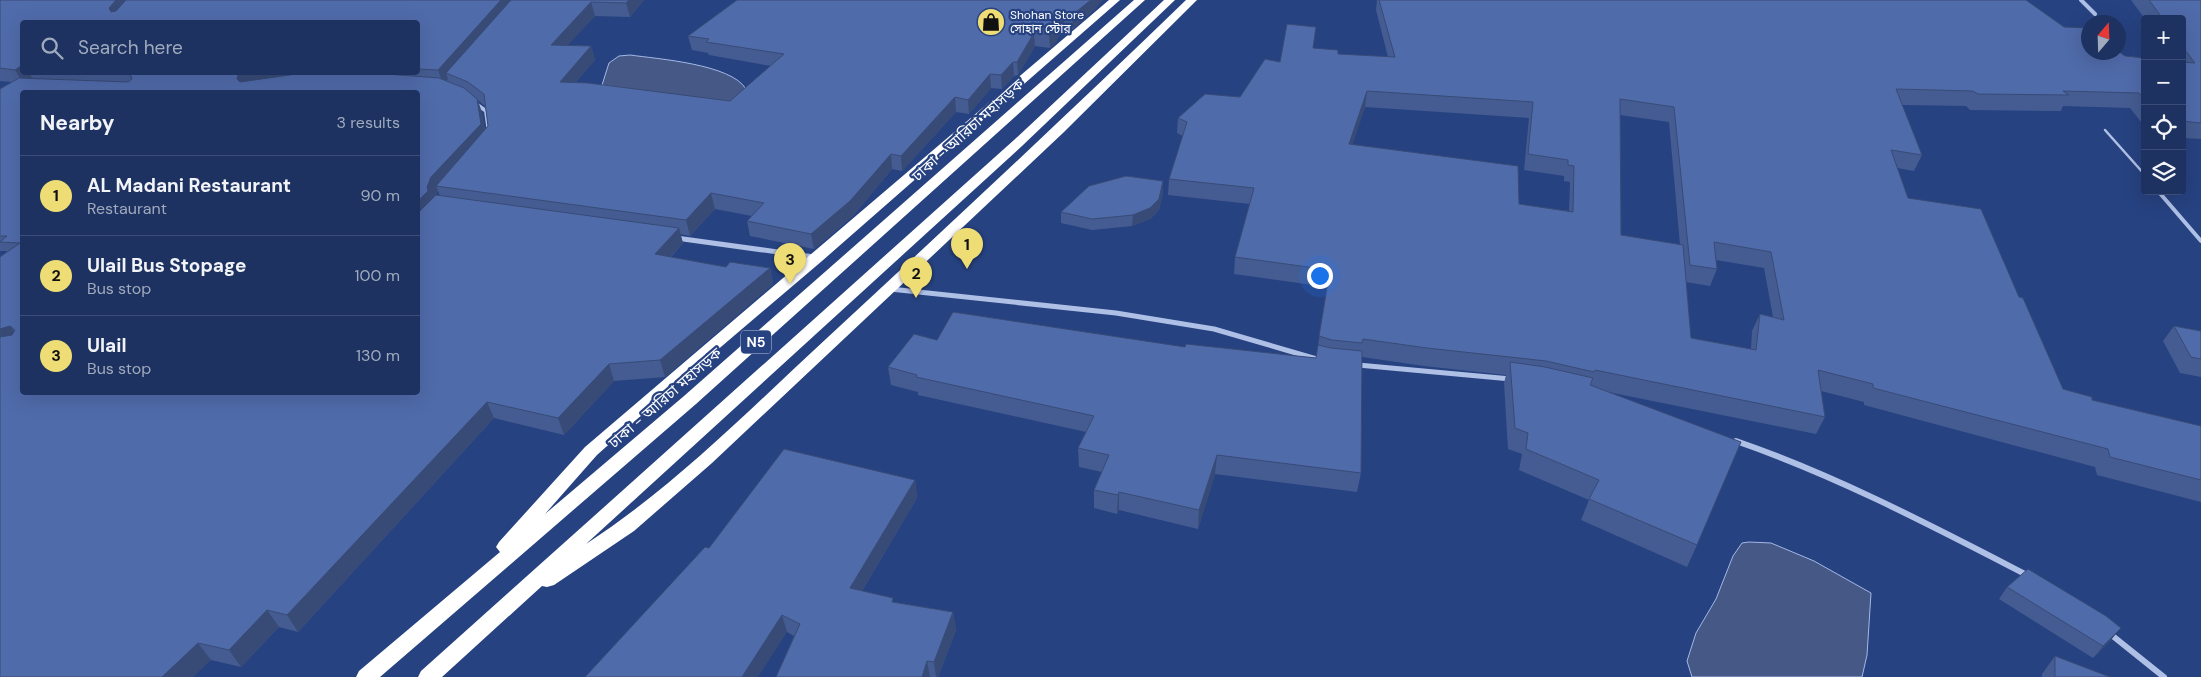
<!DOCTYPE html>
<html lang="en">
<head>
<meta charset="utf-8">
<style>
	body { margin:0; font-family:"DM Sans","Noto Sans Bengali",sans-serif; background:#2a3e6a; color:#f1f3f6 }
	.controls { position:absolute; right:15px; top:15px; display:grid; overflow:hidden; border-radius:5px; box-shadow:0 5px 20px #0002 }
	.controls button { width:45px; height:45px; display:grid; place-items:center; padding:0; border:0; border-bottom:1px solid #3b4d76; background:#1d3261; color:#f1f3f6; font:25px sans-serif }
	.compass { position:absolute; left:2081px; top:15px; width:45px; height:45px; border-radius:50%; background:#1d3261; box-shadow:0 5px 20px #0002; rotate:19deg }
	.you { position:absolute; left:1319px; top:275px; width:18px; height:18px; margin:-12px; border:4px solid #fff; border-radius:50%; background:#1a73e8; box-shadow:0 0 0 8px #1a73e833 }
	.badge { display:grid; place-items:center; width:32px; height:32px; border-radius:50%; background:#eedc75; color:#111; font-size:16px; font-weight:700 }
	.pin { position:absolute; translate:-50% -41px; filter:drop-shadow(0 1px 2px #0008) }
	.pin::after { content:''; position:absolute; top:26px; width:18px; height:15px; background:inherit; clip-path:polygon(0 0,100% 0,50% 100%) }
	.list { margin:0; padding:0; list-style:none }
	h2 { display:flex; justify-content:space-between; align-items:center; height:65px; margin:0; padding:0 20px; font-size:21px }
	h2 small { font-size:16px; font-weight:400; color:#a0aabd }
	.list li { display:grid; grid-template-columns:32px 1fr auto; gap:15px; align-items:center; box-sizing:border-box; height:80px; padding:0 20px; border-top:1px solid #3b4d76 }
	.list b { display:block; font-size:19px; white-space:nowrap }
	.list p { margin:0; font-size:16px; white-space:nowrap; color:#a0aabd }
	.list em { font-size:16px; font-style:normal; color:#a0aabd }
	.icon { flex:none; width:28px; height:28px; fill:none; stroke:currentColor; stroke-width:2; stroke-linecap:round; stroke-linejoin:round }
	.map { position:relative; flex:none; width:2201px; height:677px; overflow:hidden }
	.search { position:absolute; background:#1d3261; box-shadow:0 5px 20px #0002; left:20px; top:20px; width:400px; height:55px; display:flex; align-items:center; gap:12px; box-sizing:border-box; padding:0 18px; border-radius:5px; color:#a0aabd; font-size:19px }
	.panel { position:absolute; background:#1d3261; box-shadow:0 5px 20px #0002; left:20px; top:90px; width:400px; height:305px; border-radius:5px }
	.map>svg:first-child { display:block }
</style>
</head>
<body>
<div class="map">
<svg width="2201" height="677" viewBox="0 0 2201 677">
	<rect width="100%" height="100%" fill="#274281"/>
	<g fill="#455886" stroke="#a4b9e7">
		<path d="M630,55C658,59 731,64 746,89L728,104L602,85L609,63L619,56Z"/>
		<path d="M1749,542L1771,543L1814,561L1871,593L1867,655L1862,677H1692L1687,661L1696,633L1716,599L1733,556L1742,543Z"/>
	</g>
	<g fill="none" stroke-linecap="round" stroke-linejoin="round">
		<path stroke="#afc0e6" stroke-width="2.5" d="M2105,130L2145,175"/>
		<path stroke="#afc0e6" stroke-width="4" d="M2158,191L2201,241"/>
		<g stroke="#afc0e6" stroke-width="4">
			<path d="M2081,0L2095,14"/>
			<path d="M475,103L486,111L489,132"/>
		</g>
		<g stroke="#afc0e6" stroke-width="5">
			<path d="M676,238L814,257"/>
			<path d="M890,289L1116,313L1214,329L1320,360"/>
			<path d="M1358,365L1511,379"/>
		</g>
		<g stroke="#afc0e6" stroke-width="6">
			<path d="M1736,441C1837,476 1932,526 2027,575"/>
			<path d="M2109,633L2164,677"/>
		</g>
		<g fill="#fff" fill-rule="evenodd">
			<path d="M1109,0H1120L822,261L661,398L597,455L545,514L684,396L1134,0H1145L696,404L380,677H356L359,671L500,552L496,547L499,542L585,447Z"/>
			<path d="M1164,0H1175L1022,146L586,544C675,486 750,409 827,338C948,226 1068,114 1186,0H1197L1064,132L712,463L634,531L554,585L547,587L542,586L442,677H418L421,671L1014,140Z"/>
		</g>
	</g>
	<g fill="#455c92" fill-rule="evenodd">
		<path d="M0,0H644L630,17L595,16L567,45L591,46L595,60L575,83L730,101L771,66L709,55L708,53L692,50L688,36L1096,8L1073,29L1064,27L1055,43L1050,48L1035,46L1018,75L1014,76L1002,89L991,88L969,114L956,112L902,171L892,169L853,216L814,249L750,236L747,221L752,216L715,209L690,236L680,234L683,243L671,257L726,267L770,268L773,284L665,377L614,381L564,435L494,418L298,632L279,627L241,667L211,660L0,677L7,252L6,251H0V89L12,82L0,81ZM22,22H418V72H22ZM22,92H418V392H22ZM478,100L485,106L488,126L485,130L482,113ZM438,191L440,196L435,197L437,192Z"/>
		<path d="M1377,0L2064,27L2125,56L2145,58V127L2130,108L2063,106L2061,111L1970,110L1966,106L1902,105L1922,155L1914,171L1897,168L1908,198L2019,297L2063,389L2092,400L2201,426V502L2097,475L2095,467L1864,405V402L1821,391L1825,417L1816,434L1608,392L1697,545L1687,567L1581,520L1589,500L1519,470L1522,454L1508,449L1504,383L1506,375L1424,366L1362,357L1361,473L1357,492L1215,474L1198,529L1119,510L1117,514L1094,508V490L1102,472L1079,467L1078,448L1086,432L918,395V392L891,385L888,367L937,340L1185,347L1316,358L1327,287L1234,274L1235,257L1250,204L1168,195L1169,179L1183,136L1177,133L1178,118L1240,97L1280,62L1313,48L1338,54L1388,57L1376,10ZM1365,107L1529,118L1524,170L1564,176V181L1570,182L1569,211L1519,204L1352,145ZM1620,115L1669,122L1680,245L1621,235ZM1716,260L1764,268L1773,317L1760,314L1752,331L1751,349L1691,338L1686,282L1710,286L1717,269Z"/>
		<path d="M2131,0H2201V139L2182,138V19H2145Z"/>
		<path d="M1163,192L1159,210L1150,219L1132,226L1092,230L1061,223V212Z"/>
		<path d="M2174,326L2201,331V377L2180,373L2163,341Z"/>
		<path d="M915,480L917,498L862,591L894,602L953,612L956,630L938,677H776L794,636L787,632L709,548Z"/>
		<path d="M2007,587L2111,640L2093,658L1999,599Z"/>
		<path d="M2055,656L2110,677H2042V674Z"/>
	</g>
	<g fill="#384b77">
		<path d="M116,0H134L116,21L111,12L109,8Z"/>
		<path d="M501,0H517L446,73L448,79L443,84L438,70Z"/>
		<path d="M629,0H644L630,17L626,3Z"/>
		<path d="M1091,0H1103L1096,8L1073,29L1072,15Z"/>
		<path d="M591,2L595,16L555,59L551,45Z"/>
		<path d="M1064,14V27L1055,43L1050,48L1049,34Z"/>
		<path d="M1034,33L1035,46L1018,75L1017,62Z"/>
		<path d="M591,46L595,60L564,96L560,82Z"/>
		<path d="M1013,62L1014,76L1002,89L1001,75Z"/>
		<path d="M22,65V72H29L32,78L24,84L15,70Z"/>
		<path d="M255,72H320L245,89L237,79L238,75Z"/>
		<path d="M990,74L991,88L969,114L968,100Z"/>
		<path d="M1367,91L1365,107L1347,160L1349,144Z"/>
		<path d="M955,97L956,112L902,171L901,156Z"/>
		<path d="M477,99L482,113L486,139L436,186L438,191L433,202L418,223V201L427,187L431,177Z"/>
		<path d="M891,154L892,169L853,216L814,249L811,234Z"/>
		<path d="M1163,181V192L1159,210L1150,219L1132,226L1133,215Z"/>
		<path d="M711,193L715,209L690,236L686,220Z"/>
		<path d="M679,228L683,243L659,269L655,254Z"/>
		<path d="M770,268L773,284L665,377L660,360Z"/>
		<path d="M10,326L22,343L0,348V329Z"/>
		<path d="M609,364L614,381L564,435L558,418Z"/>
		<path d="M487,402L494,418L298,632L287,615Z"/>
		<path d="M1217,455L1215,474L1198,529L1199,510Z"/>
		<path d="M915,480L917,498L853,606L850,588Z"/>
		<path d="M1119,492V510L1117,514L1118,495Z"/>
		<path d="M267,610L279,627L241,667L229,650Z"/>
		<path d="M953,612L956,630L938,677H936L934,662Z"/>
		<path d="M782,615L787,632L758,677H742Z"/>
		<path d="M2121,628L2111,640L2093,658L2103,646Z"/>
		<path d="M198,643L211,660L193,677H162Z"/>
		<path d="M927,661L930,677H922Z"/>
	</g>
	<g fill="#506baa" stroke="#384b77" fill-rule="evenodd">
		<path d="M0,0H116L109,8L111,12L116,11L126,0H501L438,70L418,69V22H22V65L15,70L0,68Z"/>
		<path d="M511,0H629L626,3L591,2L551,45L591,46L560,82L588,83L730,101L784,54L706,42L709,39L688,36L737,0H1091L1072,15L1064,14L1055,30L1049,34L1034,33L1017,62H1013L1001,75L990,74L968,100L955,97L901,156L891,154L850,201L811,234L747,221L764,203L711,193L686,220L436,186L488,126L484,94L468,82L446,73Z"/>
		<path d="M1379,0H2026L2064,27L2087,28L2088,29V52H2118V51L2125,56L2145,58V100L2139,93L2063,91L2069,95L1978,94L1973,91L1896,89L1922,155L1891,150L1908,198L1981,209L2019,297L2023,298L2063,389L2092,397V400L2201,426V480L2110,457L2108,449L1873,388V384L1818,370L1825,417L1595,370L1594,372L1546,361L1427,348L1363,339L1362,343L1332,340L1319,336L1330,270L1235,257L1254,188L1169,179L1187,122L1178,118L1205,94L1240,97L1265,59L1280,62L1287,24L1316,27L1313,48L1338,50V54L1395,57ZM1367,91L1533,102L1528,154L1568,160V165L1574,166L1573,212L1519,204L1518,166L1349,144ZM1620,99L1674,107L1690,265L1717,269L1714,242L1771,252L1784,320L1760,314L1756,350L1691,338L1683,245L1621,235Z"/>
		<path d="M2149,0H2201V123L2182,121V62L2195,63L2182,46V19H2163Z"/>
		<path d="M79,72H255L238,75L237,79L240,82L311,72L372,73L439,78L464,88L477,99L481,124L431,177L427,187L428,191L418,201V92H22V392H418V213L436,195L679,228L655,254L726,267L730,262L770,268L660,360L609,364L558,418L487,402L287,615L267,610L229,650L198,643L162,677H0V337L12,335L15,330L10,326L0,329V257L20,243L0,242L7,236H0V89L19,78L128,82L132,79L131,76L128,74Z"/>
		<path d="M1126,176L1163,181L1159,199L1150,208L1133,215L1092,219L1061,212L1089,186Z"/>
		<path d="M953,312L1185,347L1186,344L1316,358L1318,345L1331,348L1362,351L1361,473L1217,455L1199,510L1119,492L1118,495L1094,490L1109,455L1078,448L1094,416L916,377L917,375L888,367L914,334L937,340Z"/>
		<path d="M2174,326L2201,331V359L2191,357Z"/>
		<path d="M1510,362L1545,367L1593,378L1590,385L1741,442L1697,545L1589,499L1599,480L1526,449L1528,433L1515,428Z"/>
		<path d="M784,449L915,480L850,588L893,598L892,602L953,612L934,662L927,661L922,677H776L800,624L782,615L742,677H585L705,547L709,548Z"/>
		<path d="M2028,569L2106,616L2121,628L2103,646L2007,587Z"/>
		<path d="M2055,656L2110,677H2055Z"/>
	</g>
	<defs>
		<symbol id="shop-disc" viewBox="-11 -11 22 22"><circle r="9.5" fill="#eedc75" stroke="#274281"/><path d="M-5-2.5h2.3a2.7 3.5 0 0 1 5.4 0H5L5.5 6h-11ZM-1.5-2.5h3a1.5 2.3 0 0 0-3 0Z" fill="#111"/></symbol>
	</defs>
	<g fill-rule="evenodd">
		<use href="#shop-disc" x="975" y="6" width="32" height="32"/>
	</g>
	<g text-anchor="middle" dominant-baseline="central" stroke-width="4.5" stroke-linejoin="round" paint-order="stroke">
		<g font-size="12" fill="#fff" stroke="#274281" text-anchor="start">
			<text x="1010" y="15">Shohan Store<tspan x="1010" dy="14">সোহান স্টোর</tspan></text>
		</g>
		<rect fill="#274281" stroke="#bec6d9" stroke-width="1" x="741" y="330.5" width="30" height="23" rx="4"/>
		<g font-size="14" font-weight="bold" fill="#fff">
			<text x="756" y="342">N5</text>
		</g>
		<g font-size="15" fill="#fff" stroke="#274281">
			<text transform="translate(968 130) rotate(-42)">ঢাকা - আরিচা মহাসড়ক</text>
			<text transform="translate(665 398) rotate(-41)">ঢাকা - আরিচা মহাসড়ক</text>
		</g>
	</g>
</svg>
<div class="controls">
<button>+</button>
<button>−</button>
<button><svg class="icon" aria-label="locate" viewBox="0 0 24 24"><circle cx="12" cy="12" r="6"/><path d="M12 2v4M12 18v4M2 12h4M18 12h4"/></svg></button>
<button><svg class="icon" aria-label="layers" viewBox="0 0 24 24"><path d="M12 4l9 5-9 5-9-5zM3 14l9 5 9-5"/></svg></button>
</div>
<svg class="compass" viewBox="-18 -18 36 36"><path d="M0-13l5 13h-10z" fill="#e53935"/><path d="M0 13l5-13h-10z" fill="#a0aabd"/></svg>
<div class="you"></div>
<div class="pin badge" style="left:967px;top:269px">1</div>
<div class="pin badge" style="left:916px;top:298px">2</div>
<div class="pin badge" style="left:790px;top:284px">3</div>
<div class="search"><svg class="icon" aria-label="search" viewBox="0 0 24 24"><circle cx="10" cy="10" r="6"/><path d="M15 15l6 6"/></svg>Search here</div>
<section class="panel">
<h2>Nearby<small>3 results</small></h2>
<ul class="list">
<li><span class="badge">1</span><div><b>AL Madani Restaurant</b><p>Restaurant</p></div><em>90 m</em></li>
<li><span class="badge">2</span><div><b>Ulail Bus Stopage</b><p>Bus stop</p></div><em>100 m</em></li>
<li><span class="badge">3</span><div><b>Ulail</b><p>Bus stop</p></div><em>130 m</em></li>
</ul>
</section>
</div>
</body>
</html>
